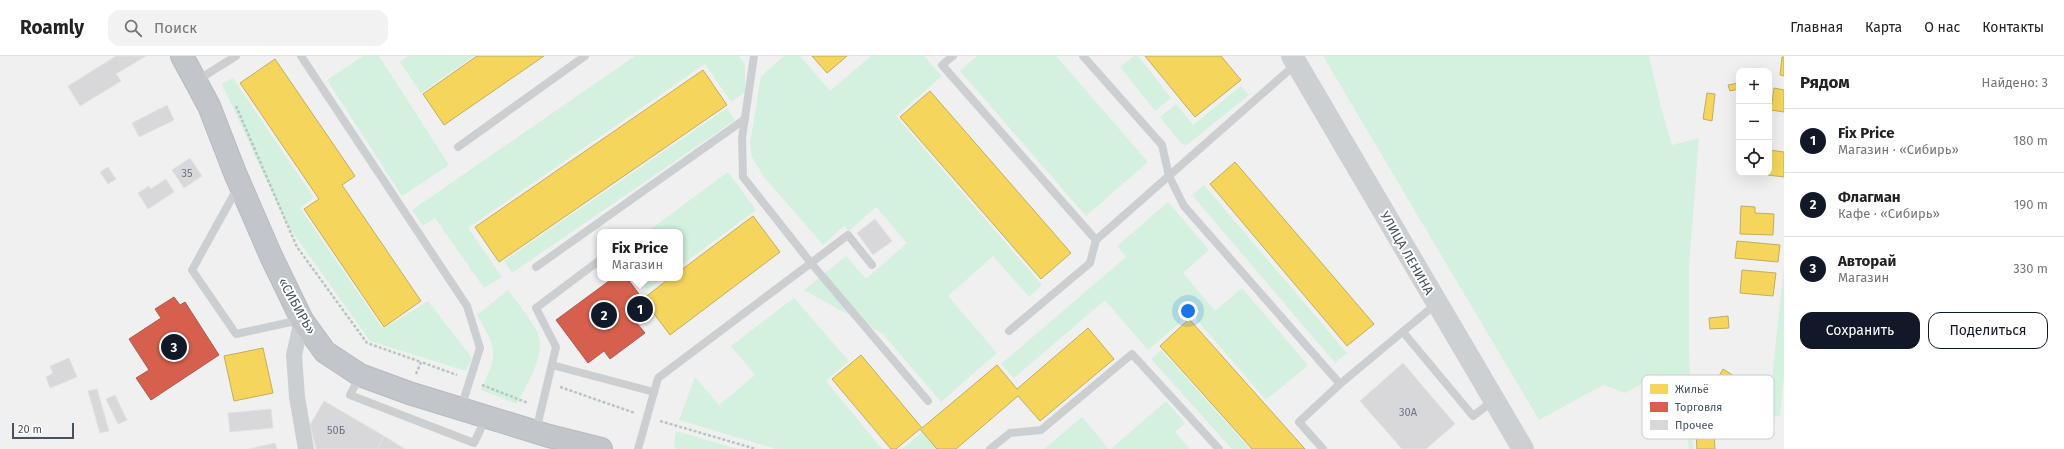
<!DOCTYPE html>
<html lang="ru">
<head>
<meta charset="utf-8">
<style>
	body { margin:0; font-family:"Fira Sans",sans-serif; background:#f2f2f2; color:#222 }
	.controls { position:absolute; right:12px; top:12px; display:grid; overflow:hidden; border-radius:8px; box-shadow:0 4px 16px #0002 }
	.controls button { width:36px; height:36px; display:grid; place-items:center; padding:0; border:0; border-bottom:1px solid #e0e0e0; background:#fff; color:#222; font:20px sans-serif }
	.scale { position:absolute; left:12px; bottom:10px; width:62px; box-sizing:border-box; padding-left:4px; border:2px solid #46525e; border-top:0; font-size:11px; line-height:14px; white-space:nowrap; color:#46525e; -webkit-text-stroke:3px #fff; paint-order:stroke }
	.you { position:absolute; left:1188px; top:255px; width:14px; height:14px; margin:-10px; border:3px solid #fff; border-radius:50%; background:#1a73e8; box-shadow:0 0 0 6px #1a73e833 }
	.badge { display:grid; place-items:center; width:26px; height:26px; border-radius:50%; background:#111827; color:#fff; font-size:13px; font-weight:700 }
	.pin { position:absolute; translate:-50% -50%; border:2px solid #fff; box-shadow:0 1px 4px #0006 }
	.popup { position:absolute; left:597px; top:173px; width:86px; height:52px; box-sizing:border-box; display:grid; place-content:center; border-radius:8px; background:#fff; filter:drop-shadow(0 1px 3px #0005); font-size:13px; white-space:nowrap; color:#767676 }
	.popup b { font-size:15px; color:#222 }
	.popup::after { content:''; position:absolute; left:50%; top:100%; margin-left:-8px; border:8px solid transparent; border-top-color:#fff }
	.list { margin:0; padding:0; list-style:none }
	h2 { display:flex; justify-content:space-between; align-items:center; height:52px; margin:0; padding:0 16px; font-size:17px }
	h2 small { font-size:13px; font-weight:400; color:#767676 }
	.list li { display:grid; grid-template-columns:26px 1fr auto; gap:12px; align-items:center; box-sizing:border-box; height:64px; padding:0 16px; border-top:1px solid #e0e0e0 }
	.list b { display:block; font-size:15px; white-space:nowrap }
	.list p { margin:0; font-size:13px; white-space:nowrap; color:#767676 }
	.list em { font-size:13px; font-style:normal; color:#767676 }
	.actions { display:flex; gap:8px; padding:12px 16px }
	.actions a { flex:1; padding:9px 0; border:1px solid #111827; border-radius:12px; text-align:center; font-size:14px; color:#111827 }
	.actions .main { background:#111827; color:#fff }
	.icon { flex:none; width:22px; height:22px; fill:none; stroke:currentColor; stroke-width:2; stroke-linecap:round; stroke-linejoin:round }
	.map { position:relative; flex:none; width:1784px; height:393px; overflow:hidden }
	header { display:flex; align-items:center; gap:24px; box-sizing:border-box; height:56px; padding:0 20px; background:#fff; border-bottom:1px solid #e0e0e0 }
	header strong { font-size:19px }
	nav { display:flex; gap:22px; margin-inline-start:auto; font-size:14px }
	.search { width:280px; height:36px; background:#f2f2f2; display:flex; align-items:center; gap:10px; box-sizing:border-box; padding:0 14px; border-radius:12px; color:#767676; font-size:15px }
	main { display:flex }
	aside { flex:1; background:#fff }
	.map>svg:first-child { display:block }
</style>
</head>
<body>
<header>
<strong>Roamly</strong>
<div class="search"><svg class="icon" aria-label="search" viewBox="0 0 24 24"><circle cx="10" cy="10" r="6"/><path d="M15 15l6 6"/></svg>Поиск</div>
<nav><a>Главная</a><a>Карта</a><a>О нас</a><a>Контакты</a></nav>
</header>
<main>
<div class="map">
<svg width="1784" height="393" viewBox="0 0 1784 393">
	<rect width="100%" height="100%" fill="#f1f0f0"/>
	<g fill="#d3f1de">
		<path d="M363,0H379L449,109L402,140L327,24Z"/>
		<path d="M408,0H474L421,37L400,6Z"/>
		<path d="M635,0H739L745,8V36L731,46L705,8L468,172L502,221L484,232L435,162L423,170L412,154Z"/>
		<path d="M784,0H800L830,35L871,0H924L942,20L896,60L1042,229L1029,241L993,200L948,240L997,297L941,346L882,277L804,234L846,200L866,223L907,187L876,151L849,175L844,170L823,189L764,121L752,101L750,88L761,20Z"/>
		<path d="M977,0H1056L1148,106L1086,160L960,15Z"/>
		<path d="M1134,0H1138L1171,42L1155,55L1120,11Z"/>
		<path d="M1323,0H1649L1660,48L1672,89L1699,82L1689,210V297L1693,393H1689L1680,324L1659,318L1625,337L1603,329L1539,364Z"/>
		<path d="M233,22L314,142L300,152L383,273L428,245L472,302L466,315L370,285L286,167L222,28Z"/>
		<path d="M1241,30L1249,39L1188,88L1184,89L1180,86L1160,61L1176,48L1193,69Z"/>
		<path d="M727,52L735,64L512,217L504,205Z"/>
		<path d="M728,116L756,154L680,210V176H647Z"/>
		<path d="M1204,129L1347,297L1335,307L1192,139Z"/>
		<path d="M1168,146L1209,194L1183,217L1215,255L1242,232L1308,309L1266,344L1191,257L1148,294L1105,244L1014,322L1001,308L1126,201L1117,190Z"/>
		<path d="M1784,209V320L1780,360L1768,361Z"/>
		<path d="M638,222H663L647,234Z"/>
		<path d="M508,234C516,245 534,267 538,278C546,301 526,328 517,348L481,334C498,295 498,296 477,259Z"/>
		<path d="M794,242L849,305L826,325L882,393H776L679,364L695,321L719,349L755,319L731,290Z"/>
		<path d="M1161,294L1250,393H1232L1151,303Z"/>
		<path d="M1166,345L1185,367L1175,376L1190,393H1111Z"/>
		<path d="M1082,361L1109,393H1044Z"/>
		<path d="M925,374L942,393H902Z"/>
		<path d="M676,375L738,393H676L674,388Z"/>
	</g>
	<g fill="#f6d55c" stroke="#c1ae5d">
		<path d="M477,0H544L444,69L423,38Z"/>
		<path d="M812,0H847L827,17Z"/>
		<path d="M1145,0H1221L1241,24L1195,61Z"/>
		<path d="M1782,1H1784V20L1780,19Z"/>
		<path d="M275,3L355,120L342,129L421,245L384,271L304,153L319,143L240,27Z"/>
		<path d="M703,14L727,49L499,206L475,171Z"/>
		<path d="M1739,27V33L1730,35L1728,29Z"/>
		<path d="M1774,32L1784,34V56L1771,54Z"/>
		<path d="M930,35L1071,197L1041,223L900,61Z"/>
		<path d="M1707,37L1715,38L1712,65L1703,63Z"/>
		<path d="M1769,94L1784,96V121L1751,117H1769Z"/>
		<path d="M1235,106L1374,268L1347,290L1210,128Z"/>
		<path d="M1741,150L1755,151V157L1774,158L1773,179L1740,178Z"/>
		<path d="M753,160L780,196L670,279L643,243L670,222H680V215Z"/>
		<path d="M1737,185L1780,189L1778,206L1735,202Z"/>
		<path d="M1742,214L1776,217L1773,240L1740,237Z"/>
		<path d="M1728,260L1729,272L1710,273L1709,262Z"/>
		<path d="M1189,263L1305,393H1252L1245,385L1160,290Z"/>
		<path d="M1088,272L1114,303L1040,365L1018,340L956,393H937L920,373L896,393H891L832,323L861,299L922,372L997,309L1017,333Z"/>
		<path d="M263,292L273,337L234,345L224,300Z"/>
		<path d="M1723,313L1739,323L1729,338L1714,329Z"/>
		<path d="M1743,327L1758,336L1750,350L1735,341Z"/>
		<path d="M1695,362H1713L1715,393H1697Z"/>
	</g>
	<g fill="#d6604d" stroke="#ab5c52">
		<path d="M613,222H627L651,254L636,266L645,277L610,303L604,295L588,307L556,264Z"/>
		<path d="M174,241L180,249L185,246L219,299L151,344L136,322L149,314L129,283L161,262L155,253Z"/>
	</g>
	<g fill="#d8d8da" stroke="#e2e2e3">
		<path d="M116,0H146L116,18L121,25L80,50L68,30Z"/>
		<path d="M167,49L174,64L139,81L132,67Z"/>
		<path d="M190,102L202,120L184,132L172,114Z"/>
		<path d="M108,111L116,123L108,128L100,116Z"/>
		<path d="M166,123L174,136L148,153L138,137L149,130L151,133Z"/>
		<path d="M875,163L892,185L873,199L857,177Z"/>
		<path d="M69,302L77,321L50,332L46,321L53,317L50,310Z"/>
		<path d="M1403,307L1455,368L1426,393H1402L1360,345Z"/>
		<path d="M97,333L109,375L100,377L88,335Z"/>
		<path d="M115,339L127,364L118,368L106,343Z"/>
		<path d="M324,345L384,380L377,393H316L310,369Z"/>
		<path d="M271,353L273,372L230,376L228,357Z"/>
		<path d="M384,380L405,393H377Z"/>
		<path d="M275,387L277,393H249Z"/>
	</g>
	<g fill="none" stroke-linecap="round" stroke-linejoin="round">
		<defs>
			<path id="trunk" d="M182,0L209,50L235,117L271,200L302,264L325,296L360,319L409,337L549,380L601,393"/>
		</defs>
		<use href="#trunk" stroke="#b4bac0" stroke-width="24"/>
		<g stroke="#b8c6c1" stroke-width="2.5" stroke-dasharray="3 2" stroke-linecap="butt">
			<path d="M236,50L297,191L367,287L421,306"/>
			<path d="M416,318L421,306L457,319"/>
			<path d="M482,329L528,347"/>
			<path d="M560,331L635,357"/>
			<path d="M660,365L756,393"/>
		</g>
		<g stroke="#cccfd1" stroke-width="8">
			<path d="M301,0L467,250L480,292L461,352"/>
			<path d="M953,0L942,9L1096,184"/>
			<path d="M1083,0L1162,89L1169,120L1184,150L1340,328"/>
			<path d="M196,25L236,0"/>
			<path d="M458,91L585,0"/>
			<path d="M238,131L192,214L236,278L300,264"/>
			<path d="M872,209L848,179L811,207L928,345"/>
			<path d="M536,211L745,63"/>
			<path d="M1009,275L1090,207L1096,184L1296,8"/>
			<path d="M1403,276L1473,360L1493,345"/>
			<path d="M552,309L654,336"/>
			<path d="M360,320L350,339L474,387L486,362"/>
			<path d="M536,375L556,291L536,252L600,204"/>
			<path d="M638,393L658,322L811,207L743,121L742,82L754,0"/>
			<path d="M990,393L1010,377L1041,374L1132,298L1219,393"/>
			<path d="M1323,393L1299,366L1340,328L1436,248"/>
		</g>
		<path stroke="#cccfd1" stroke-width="16" d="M302,264L294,299L297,341L306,393"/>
		<path stroke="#ccd0d3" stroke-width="22" d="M1292,0L1523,393"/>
		<use href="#trunk" stroke="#c2c6ca" stroke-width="22"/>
	</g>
	<g text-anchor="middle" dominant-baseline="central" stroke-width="4" stroke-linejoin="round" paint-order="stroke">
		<g font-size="11" fill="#6c757e">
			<text x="187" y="117">35</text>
			<text x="1408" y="356">30А</text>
			<text x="336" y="374">50Б</text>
		</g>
		<g font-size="13" fill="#46525e" stroke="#fff">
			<text transform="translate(1407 197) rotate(60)">УЛИЦА ЛЕНИНА</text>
			<text transform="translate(297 250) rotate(61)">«СИБИРЬ»</text>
		</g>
	</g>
	<rect x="1642" y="319" width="132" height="64" rx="6" fill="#fff" stroke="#c8cbcf" stroke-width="1"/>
	<rect x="1650" y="328" width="18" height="10" fill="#f6d55c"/>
	<rect x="1650" y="346" width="18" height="10" fill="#d6604d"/>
	<rect x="1650" y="364" width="18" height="10" fill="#d8d8da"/>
	<g font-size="11" fill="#46525e">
		<text x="1675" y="337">Жильё</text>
		<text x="1675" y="355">Торговля</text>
		<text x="1675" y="373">Прочее</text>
	</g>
</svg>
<div class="controls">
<button>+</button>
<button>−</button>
<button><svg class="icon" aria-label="locate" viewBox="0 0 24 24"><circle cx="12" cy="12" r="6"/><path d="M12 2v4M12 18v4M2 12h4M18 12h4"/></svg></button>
</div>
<div class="scale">20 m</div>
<div class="you"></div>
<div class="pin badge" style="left:640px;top:253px">1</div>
<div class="popup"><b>Fix Price</b>Магазин</div>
<div class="pin badge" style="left:604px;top:259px">2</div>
<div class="pin badge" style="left:174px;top:291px">3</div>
</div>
<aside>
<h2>Рядом<small>Найдено: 3</small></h2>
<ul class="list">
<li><span class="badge">1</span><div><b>Fix Price</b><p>Магазин · «Сибирь»</p></div><em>180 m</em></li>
<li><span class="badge">2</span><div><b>Флагман</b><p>Кафе · «Сибирь»</p></div><em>190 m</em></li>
<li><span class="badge">3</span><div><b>Авторай</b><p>Магазин</p></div><em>330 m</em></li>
</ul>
<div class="actions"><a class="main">Сохранить</a><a>Поделиться</a></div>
</aside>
</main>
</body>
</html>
